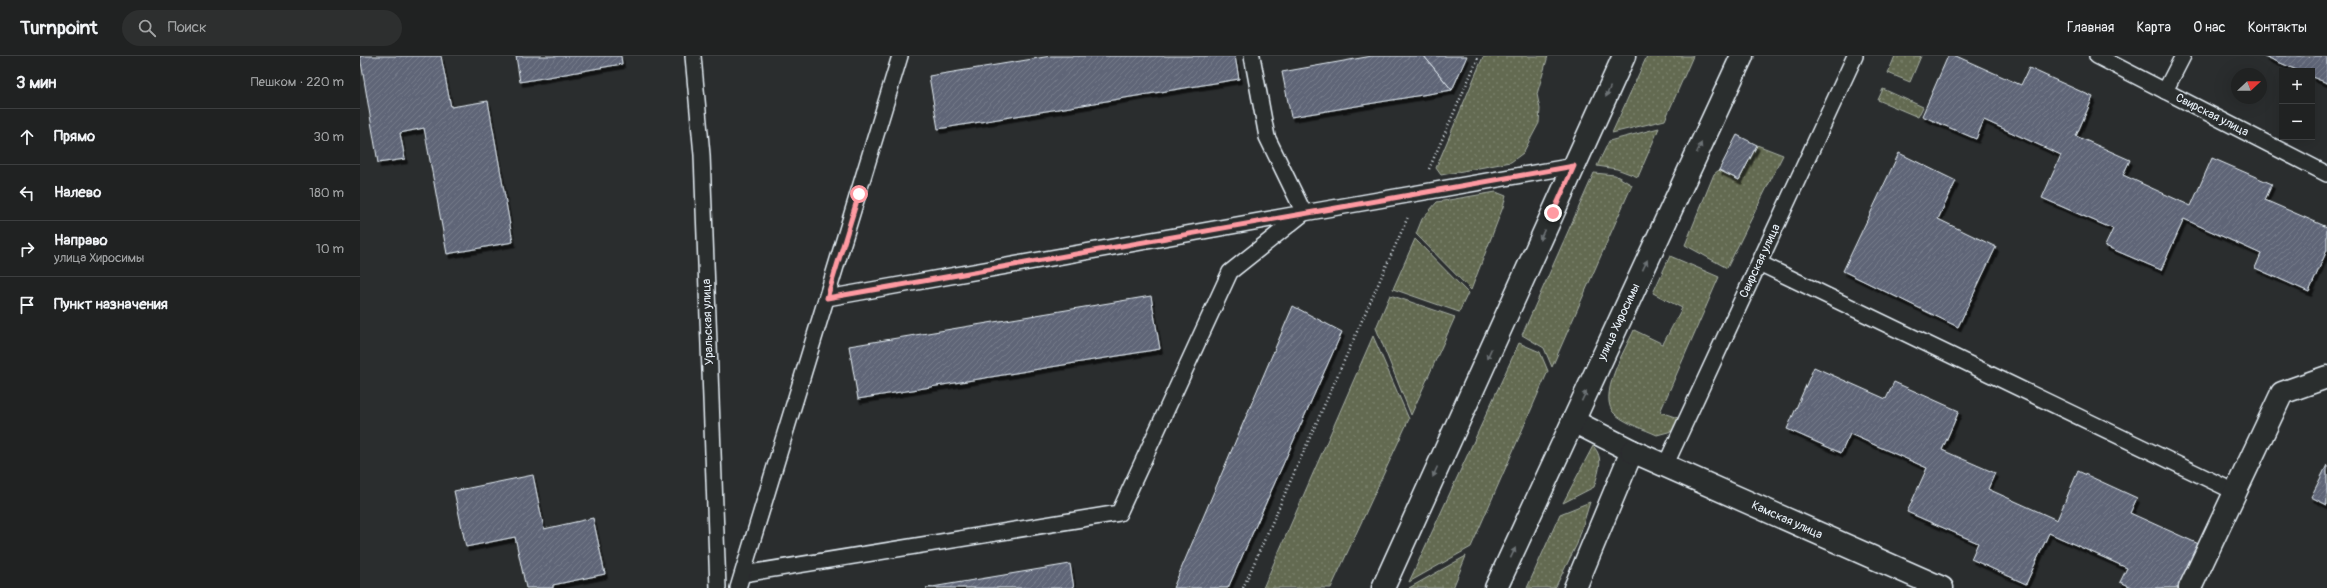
<!DOCTYPE html>
<html lang="ru">
<head>
<meta charset="utf-8">
<style>
	body { margin:0; font-family:Pangolin,sans-serif; background:#2d2f2f; color:#f1f3f6 }
	.controls { position:absolute; right:12px; top:12px; display:grid; overflow:hidden; border-radius:0px; box-shadow:0 4px 16px #0002 }
	.controls button { width:36px; height:36px; display:grid; place-items:center; padding:0; border:0; border-bottom:1px solid #3d3f40; background:#202222; color:#f1f3f6; font:20px sans-serif }
	.compass { position:absolute; left:1871px; top:12px; width:36px; height:36px; border-radius:50%; background:#202222; box-shadow:0 4px 16px #0002; rotate:68deg }
	.stop { position:absolute; width:12px; height:12px; margin:-9px; border:3px solid #ff9aa2; border-radius:50%; background:#fff }
	.stop.end { background:#ff9aa2; border-color:#fff; box-shadow:0 1px 4px #0008 }
	.list { margin:0; padding:0; list-style:none }
	h2 { display:flex; justify-content:space-between; align-items:center; height:52px; margin:0; padding:0 16px; font-size:17px }
	h2 small { font-size:13px; font-weight:400; color:#a2a4a5 }
	.list li { display:grid; grid-template-columns:26px 1fr auto; gap:12px; align-items:center; box-sizing:border-box; height:56px; padding:0 16px; border-top:1px solid #3d3f40 }
	.list b { display:block; font-size:15px; white-space:nowrap }
	.list p { margin:0; font-size:13px; white-space:nowrap; color:#a2a4a5 }
	.list em { font-size:13px; font-style:normal; color:#a2a4a5 }
	.icon { flex:none; width:22px; height:22px; fill:none; stroke:currentColor; stroke-width:2; stroke-linecap:round; stroke-linejoin:round }
	.map { position:relative; flex:none; width:1967px; height:532px; overflow:hidden }
	header { display:flex; align-items:center; gap:24px; box-sizing:border-box; height:56px; padding:0 20px; background:#202222; border-bottom:1px solid #3d3f40 }
	header strong { font-size:19px }
	nav { display:flex; gap:22px; margin-inline-start:auto; font-size:14px }
	.search { width:280px; height:36px; background:#2d2f2f; display:flex; align-items:center; gap:10px; box-sizing:border-box; padding:0 14px; border-radius:22px; color:#a2a4a5; font-size:15px }
	main { display:flex }
	aside { flex:1; background:#202222 }
	.map>svg:first-child { display:block }
</style>
</head>
<body>
<header>
<strong>Turnpoint</strong>
<div class="search"><svg class="icon" aria-label="search" viewBox="0 0 24 24"><circle cx="10" cy="10" r="6"/><path d="M15 15l6 6"/></svg>Поиск</div>
<nav><a>Главная</a><a>Карта</a><a>О нас</a><a>Контакты</a></nav>
</header>
<main>
<aside>
<h2>3 мин<small>Пешком · 220 m</small></h2>
<ul class="list">
<li><svg class="icon" aria-label="ahead" viewBox="0 0 24 24"><path d="M12 20V5M6 11l6-6 6 6"/></svg><div><b>Прямо</b></div><em>30 m</em></li>
<li><svg class="icon" aria-label="left" viewBox="0 0 24 24"><path d="M17 20v-9H6M10 6l-5 5 5 5"/></svg><div><b>Налево</b></div><em>180 m</em></li>
<li><svg class="icon" aria-label="right" viewBox="0 0 24 24"><path d="M7 20v-9h11M14 6l5 5-5 5"/></svg><div><b>Направо</b><p>улица Хиросимы</p></div><em>10 m</em></li>
<li><svg class="icon" aria-label="arrive" viewBox="0 0 24 24"><path d="M6 21V4h12l-3 4 3 4H6"/></svg><div><b>Пункт назначения</b></div></li>
</ul>
</aside>
<div class="map">
<svg width="1967" height="532" viewBox="0 0 1967 532">
	<defs>
		<pattern id="grass-dots" width="8" height="8" patternUnits="userSpaceOnUse"><rect width="8" height="8" fill="#646b51"/><path d="M2 2h.1M6 6h.1" fill="none" stroke="#7a816b" stroke-width="1.8" stroke-linecap="round"/></pattern>
		<pattern id="building-hatch" width="6" height="6" patternUnits="userSpaceOnUse"><rect width="6" height="6" fill="#5f6577"/><path d="M-1 1l2-2M0 6l6-6M5 7l2-2" fill="none" stroke="#767c8b"/></pattern>
		<filter id="shadow"><feDropShadow dx="2.5" dy="4.5" stdDeviation="0" flood-color="#0009"/></filter>
	</defs>
	<rect width="100%" height="100%" fill="#2a2d2e"/>
	<filter id="ink" filterUnits="userSpaceOnUse"><feTurbulence type="fractalNoise" baseFrequency=".025" numOctaves="2"/><feDisplacementMap in="SourceGraphic" scale="8" xChannelSelector="R" yChannelSelector="G"/><feConvolveMatrix kernelMatrix="1 2 1 2 8 2 1 2 1" color-interpolation-filters="sRGB"/></filter>
	<g filter="url(#ink)">
		<g fill="url(#grass-dots)" stroke="#a6aea4">
			<path d="M1130,0H1188L1177,38L1180,53L1179,67L1163,97L1151,106L1081,119L1076,112L1123,1Z"/>
			<path d="M1287,0H1333L1305,64L1252,77Z"/>
			<path d="M1535,0H1561L1550,26L1528,17Z"/>
			<path d="M1523,33L1563,51L1558,61L1518,44Z"/>
			<path d="M1299,72L1278,121L1257,113L1237,110L1249,85Z"/>
			<path d="M1397,89L1423,99L1367,212L1325,189L1354,118L1359,114L1379,124Z"/>
			<path d="M1234,117L1255,119L1272,129L1192,311L1184,292L1162,279Z"/>
			<path d="M1136,136L1146,140L1143,151L1111,234L1056,178L1062,163L1077,146Z"/>
			<path d="M1055,183L1108,237L1099,256L1033,233Z"/>
			<path d="M1310,200L1359,221L1300,356L1321,363L1312,375L1297,379C1284,373 1267,368 1256,359C1235,343 1266,292 1274,274L1303,288L1322,252L1293,237Z"/>
			<path d="M1030,239L1095,261L1051,359L1016,272Z"/>
			<path d="M1013,280L1049,363L971,532H903Z"/>
			<path d="M1159,287L1180,296L1188,315L1111,491L1049,526Z"/>
			<path d="M1233,390C1245,402 1238,417 1234,431L1203,447Z"/>
			<path d="M1230,446L1217,488L1195,532H1167L1200,458Z"/>
			<path d="M1106,500L1093,532H1049Z"/>
		</g>
		<g fill="url(#building-hatch)" stroke="#e8f1f8" filter="url(#shadow)">
			<path d="M0,0H81L91,51L128,45L153,186L87,198L64,72L40,77L45,103L18,107Z"/>
			<path d="M156,0H261L262,8L160,26Z"/>
			<path d="M691,0H875L879,23L578,73L569,20Z"/>
			<path d="M1012,0H1064L1092,34L931,61L922,16Z"/>
			<path d="M1064,0H1107L1092,34Z"/>
			<path d="M1588,0H1596L1661,29L1669,12L1733,41L1716,80L1770,104L1763,119L1831,150L1852,102L1912,128L1905,144L1967,171V194L1949,236L1895,212L1901,198L1824,163L1801,214L1745,190L1753,173L1682,142L1701,99L1624,64L1616,83L1562,60Z"/>
			<path d="M1904,0H1967V27L1952,21V15H1939Z"/>
			<path d="M1377,79L1397,89L1379,124L1359,114Z"/>
			<path d="M1539,97L1596,125L1578,163L1636,191L1598,271L1483,215Z"/>
			<path d="M791,240L800,293L498,343L489,290Z"/>
			<path d="M933,250L982,276L868,532H813Z"/>
			<path d="M1454,311L1526,343L1534,326L1599,355L1582,394L1635,417L1628,433L1697,464L1718,415L1777,442L1770,457L1841,489L1822,532H1774L1760,526L1767,512L1689,477L1666,528L1611,503L1618,487L1547,456L1567,412L1490,378L1481,397L1427,373Z"/>
			<path d="M1967,409V449L1951,441Z"/>
			<path d="M173,419L184,473L233,462L245,518L193,529V532H166L155,481L106,491L94,435Z"/>
			<path d="M710,508L714,532H566Z"/>
		</g>
		<g fill="none" stroke-linecap="round" stroke-linejoin="round">
			<defs>
				<g id="lane">
					<path d="M333,0L342,99L358,532"/>
					<path d="M1737,0L1967,118"/>
					<path d="M1805,35L1823,0"/>
					<path d="M1399,207L1875,436"/>
					<path d="M467,242L944,157L907,81L892,0"/>
					<path d="M1305,410L1495,0"/>
					<path d="M383,518L759,457L870,216L944,157L1214,110"/>
					<path d="M378,532L540,0"/>
				</g>
				<g id="street">
					<path d="M1213,365L1272,395L1215,532"/>
					<path d="M1272,395L1582,532"/>
					<path d="M1830,532L1922,337L1967,321"/>
				</g>
				<g id="secondary">
					<path d="M1023,532L1264,0"/>
					<path d="M1136,532L1382,0"/>
				</g>
			</defs>
			<use href="#lane" stroke="#e8f1f8" stroke-width="18"/>
			<use href="#street" stroke="#e8f1f8" stroke-width="25"/>
			<use href="#secondary" stroke="#e8f1f8" stroke-width="25"/>
			<g stroke="#e8f1f8" stroke-width="2.5" stroke-dasharray="1 3" stroke-linecap="butt">
				<path d="M1069,113L1119,0"/>
				<path d="M883,532L1048,161"/>
			</g>
			<use href="#lane" stroke="#2a2d2e" stroke-width="15"/>
			<use href="#street" stroke="#2a2d2e" stroke-width="22"/>
			<use href="#secondary" stroke="#2a2d2e" stroke-width="22"/>
		</g>
		<defs><path id="oneway-solid" d="M-6-.8H1V-3.2L6.5 0L1 3.2V.8H-6Z"/></defs>
		<g fill="#6c7275">
			<use href="#oneway-solid" transform="translate(1248 36) rotate(114)"/>
			<use href="#oneway-solid" transform="translate(1339 92) rotate(-65)"/>
			<use href="#oneway-solid" transform="translate(1182 179) rotate(114)"/>
			<use href="#oneway-solid" transform="translate(1285 209) rotate(-65)"/>
			<use href="#oneway-solid" transform="translate(1129 298) rotate(114)"/>
			<use href="#oneway-solid" transform="translate(1224 340) rotate(-65)"/>
			<use href="#oneway-solid" transform="translate(1075 416) rotate(114)"/>
			<use href="#oneway-solid" transform="translate(1153 497) rotate(-65)"/>
		</g>
	</g>
	<g fill="none" stroke-linecap="round" stroke-linejoin="round" filter="url(#ink)">
		<path stroke="#ff9aa2" stroke-width="5" d="M499,138L467,242L1214,110L1193,157"/>
	</g>
	<g text-anchor="middle" dominant-baseline="central" stroke-width="3" stroke-linejoin="round" paint-order="stroke">
		<g font-size="12" fill="#e8f1f8" stroke="#2a2d2e">
			<text transform="translate(1852 59) rotate(27)">Свирская улица</text>
			<text transform="translate(1400 205) rotate(-65)">Свирская улица</text>
			<text transform="translate(348 266) rotate(-92)">Уральская улица</text>
			<text transform="translate(1259 266) rotate(-65)">улица Хиросимы</text>
			<text transform="translate(1427 464) rotate(24)">Камская улица</text>
		</g>
	</g>
</svg>
<div class="controls">
<button>+</button>
<button>−</button>
</div>
<svg class="compass" viewBox="-18 -18 36 36"><path d="M0-13l5 13h-10z" fill="#e53935"/><path d="M0 13l5-13h-10z" fill="#a2a4a5"/></svg>
<div class="stop" style="left:499px;top:138px"></div>
<div class="stop end" style="left:1193px;top:157px"></div>
</div>
</main>
</body>
</html>
